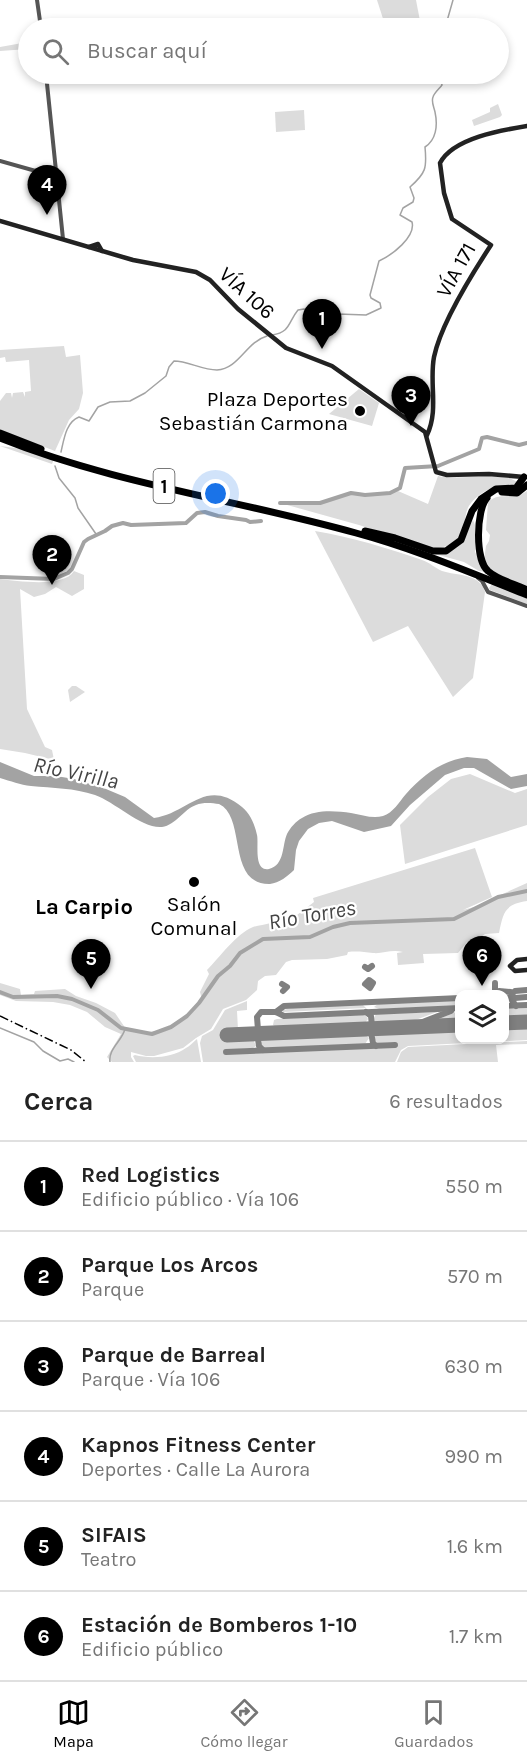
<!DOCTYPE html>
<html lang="es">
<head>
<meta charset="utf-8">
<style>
	body { margin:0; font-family:Karla,sans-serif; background:#f2f2f2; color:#222 }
	.controls { position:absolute; right:18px; bottom:18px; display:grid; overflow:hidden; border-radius:12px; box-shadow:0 3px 9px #0003 }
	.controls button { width:54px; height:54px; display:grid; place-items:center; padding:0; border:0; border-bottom:2px solid #e0e0e0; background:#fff; color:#222; font:30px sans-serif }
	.you { position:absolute; left:216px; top:494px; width:21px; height:21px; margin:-15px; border:4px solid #fff; border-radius:50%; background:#1a73e8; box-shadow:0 0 0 9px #1a73e833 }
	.badge { display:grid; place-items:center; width:39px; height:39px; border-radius:50%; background:#000; color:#fff; font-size:20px; font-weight:700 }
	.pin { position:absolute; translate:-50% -50px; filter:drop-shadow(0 2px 3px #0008) }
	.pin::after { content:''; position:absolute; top:32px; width:21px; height:18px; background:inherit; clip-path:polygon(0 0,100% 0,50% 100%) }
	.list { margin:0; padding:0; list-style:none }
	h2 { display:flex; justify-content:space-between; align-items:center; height:78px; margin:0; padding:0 24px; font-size:26px }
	h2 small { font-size:20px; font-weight:400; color:#767676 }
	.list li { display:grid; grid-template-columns:39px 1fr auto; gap:18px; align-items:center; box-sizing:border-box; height:90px; padding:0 24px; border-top:2px solid #e0e0e0 }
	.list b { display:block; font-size:22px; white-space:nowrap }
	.list p { margin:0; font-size:20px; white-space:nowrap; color:#767676 }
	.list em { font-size:20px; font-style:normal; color:#767676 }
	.icon { flex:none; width:33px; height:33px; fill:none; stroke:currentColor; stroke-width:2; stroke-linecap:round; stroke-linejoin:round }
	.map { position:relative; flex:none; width:527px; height:1062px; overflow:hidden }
	.search { position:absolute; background:#fff; box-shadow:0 3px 9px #0003; left:18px; right:18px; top:18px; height:66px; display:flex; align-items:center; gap:15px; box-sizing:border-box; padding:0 21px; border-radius:33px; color:#767676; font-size:22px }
	.sheet { height:618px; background:#fff }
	nav { display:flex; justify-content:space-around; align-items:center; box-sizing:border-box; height:84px; border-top:2px solid #e0e0e0; background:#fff; font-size:16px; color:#767676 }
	nav a { display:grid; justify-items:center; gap:3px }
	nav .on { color:#000 }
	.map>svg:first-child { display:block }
</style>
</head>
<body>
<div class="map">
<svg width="527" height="1062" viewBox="0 0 527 1062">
	<rect width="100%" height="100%" fill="#fff"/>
	<g fill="#dcdcdc">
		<path d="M377,0H416L420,21L418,28H386Z"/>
		<path d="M28,42V49L0,51V47Z"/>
		<path d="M498,104L502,115L500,117L474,126L472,120L490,112V108Z"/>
		<path d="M304,110L305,130L276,132L275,112Z"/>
		<path d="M64,346L66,357L80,355L83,393L79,409L69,420L55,451L0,430V401L6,393H11L12,398L13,393L23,392L25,397V392L31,391L29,360L6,362L5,357L0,358V350Z"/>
		<path d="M359,389L379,403L372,426L329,414Z"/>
		<path d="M0,446L23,449L54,459L52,464Z"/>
		<path d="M438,476C458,481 501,470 517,482C511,489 500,486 490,489C484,491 476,497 471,503C466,509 465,517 465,525C463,544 444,549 429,548L359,525L280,503H320L351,493L365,495L398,491L428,504Z"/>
		<path d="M527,491V587L493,572L484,560L486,546L489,541L490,535L486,530L488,502C500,491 514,501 527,491Z"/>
		<path d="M473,520L475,525V552L486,572L479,571L464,562L435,554C462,549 461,542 473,520Z"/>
		<path d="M315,531C352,537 387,548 422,560C429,562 435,568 442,571C457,576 480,573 485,592L473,678L453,697L408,626L373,642Z"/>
		<path d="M74,571L84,575V589L72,596L56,587L45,594L34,597L20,589L27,709L45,747L52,750L54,760L25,753L0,749V579C18,581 64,588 74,571Z"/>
		<path d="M492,584L527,598V604L490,590L489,588Z"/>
		<path d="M72,686H76L85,692L70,702L68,690Z"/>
		<path d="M470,774L515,793L527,789V825L405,864L400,825L428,797L451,779Z"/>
		<path d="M475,848L492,897L463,910L474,907L527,883V901C504,904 503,914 499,933L485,934L475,941L467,942L458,953L423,954L424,963L398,965L397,953L403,952C391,949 383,954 373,953C364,952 357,951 348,952L347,955L327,959L292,960L286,962L276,975L265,976L258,981L257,990L246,1000L223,1009L211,1029L196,1038L183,1048L154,1056H146L131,1052V1057L134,1062H112L107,1057L121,1034L105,1027L87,1012L70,1005L53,1002L16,1001L0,995V983L20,989L21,995L34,994L35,991L65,989L76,996L96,1003L115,1013L126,1029C159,1038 181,1026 202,1000L200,992L209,974L207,970C220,957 236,934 253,927C258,925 265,925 271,923L272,927C281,926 287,922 296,921L297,915L314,902L313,898Z"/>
		<path d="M459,1000V1006L379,1009L374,1007L378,1004Z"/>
		<path d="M247,1001V1010L237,1011L238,1030L223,1031V1039H253L256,1046L253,1048L226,1050V1054L396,1047L395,1042L377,1043L374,1038L378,1033L459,1030L460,1040H504L505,1028L527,1027V1040L408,1046L401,1050L395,1062H203L200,1043L202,1036L213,1030L225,1010Z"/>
		<path d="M362,1004L366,1008L283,1012V1010L292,1008Z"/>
		<path d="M527,1008V1017L505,1018V1009Z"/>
		<path d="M459,1011V1020L433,1021Z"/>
		<path d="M437,1012L410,1022L376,1024L373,1020L376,1014Z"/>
		<path d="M363,1015L366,1016L368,1019L364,1024L277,1028L273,1025L274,1020L277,1019Z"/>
		<path d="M364,1034L369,1038L365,1044L264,1048L261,1044L262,1040L265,1038Z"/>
		<path d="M197,1039L201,1062H136L133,1056L135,1055C150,1059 172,1058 186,1048C190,1046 193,1042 197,1039Z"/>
		<path d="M527,1041V1044L496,1045L498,1062H397L401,1052L408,1047Z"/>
	</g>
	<path fill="#a3a3a3" d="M467,757L487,759L511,777L527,774V786L511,789L474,768H464L445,775L410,805L391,826L364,832L332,821L319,823L308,829L299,841L296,850L294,870C288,876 279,883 270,884C226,885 247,817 219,804C212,803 203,802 196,805C184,809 176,825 162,827C142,829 115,802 95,795C74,788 53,788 31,786C20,785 11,781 0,778V762L34,776H56L74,779L106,789L125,797L154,818C188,814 205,777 242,807C250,813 255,825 257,835C259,843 253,872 269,869C285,865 282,845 287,834C290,828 296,821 302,818C316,809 336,811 351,813C362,815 373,819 383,816C393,813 399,802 406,794C423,775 441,761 467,757Z"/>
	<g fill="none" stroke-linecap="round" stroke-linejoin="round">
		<g stroke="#a3a3a3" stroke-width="1.5">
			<path d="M445,28L453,0"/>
			<path d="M272,335C291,332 288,322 298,310L304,309L321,316L338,314L366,315L381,308L380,303L371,298L370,295L379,261C392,255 416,237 412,222L400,215L403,208L413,202L414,198L410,187C426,173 427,168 425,147C436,140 438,126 435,112C434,107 431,102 433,97C434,93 439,89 442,85L439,74"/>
			<path d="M61,452C64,439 66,422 79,417L89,421L98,407L110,402L130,401L145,393L166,376L169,367L174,361C188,361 202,370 217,370C239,369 246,342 267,336"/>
			<path d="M55,466L59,478L75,498L78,508L96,534"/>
			<path d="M0,1028L34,1042L43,1051L60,1061L68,1059L74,1062"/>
			<path d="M110,1062C108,1049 122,1041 125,1029"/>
		</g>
		<g stroke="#a3a3a3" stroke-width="4">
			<path d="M280,503H320L351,493L365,495L390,493L400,488L405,468L438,466L479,449L482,438L487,437L519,445L527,443"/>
			<path d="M0,577L54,579L68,573L72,569L84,542L88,539L105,531L112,526L123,523L131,525L186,523L197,513L205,512L218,516L246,520L250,522L261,521"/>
			<path d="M0,992L13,997L57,996L72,999L98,1010L121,1028L152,1034L171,1027L187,1016L199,1003L218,976L230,966L240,953L263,939L310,937L333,927L350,923L454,919L498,897L527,891"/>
		</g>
		<g stroke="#808080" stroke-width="6">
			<path d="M365,967L368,969L372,966"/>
			<path d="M369,980L373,983L370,988L365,984Z"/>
			<path d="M495,983V994L499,991L511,992L513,1002L516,1006"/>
			<path d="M282,984L287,987L283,991"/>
			<path d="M512,994L515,991L527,990"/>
			<path d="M504,998H510L513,1001L515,998L527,997"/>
			<path d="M504,1006L527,1005"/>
			<path d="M276,1012L284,1006L460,998"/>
			<path d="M366,1012L371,1016L372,1026L376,1029L371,1034"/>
			<path d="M371,1024L367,1029L371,1032L373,1043L376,1046"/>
			<path d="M401,1028L420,1023L451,1011"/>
			<path d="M263,1050L259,1046L258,1039L263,1034L258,1030L257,1017L261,1012H276L284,1016L460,1008"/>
			<path d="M226,1052L395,1045"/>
		</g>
		<g stroke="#808080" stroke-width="15">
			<path d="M504,1023L527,1022"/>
			<path d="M227,1035L460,1025"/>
		</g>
		<g stroke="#555" stroke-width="4">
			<path d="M37,0L41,28"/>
			<path d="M46,74L63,239"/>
			<path d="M0,161L57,177"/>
			<path d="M478,578L482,581L488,592L527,606"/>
		</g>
		<g stroke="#222" stroke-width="4.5">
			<path d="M0,221L133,260L196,272L210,280L238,309L286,348L332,366L425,432L436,472L447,475L489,474L524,477"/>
			<path d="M89,247L98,244L102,251"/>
			<path d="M427,435C439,410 429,383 434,357C441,323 472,274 491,245L452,219L444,193L440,163C453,138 502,130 527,126"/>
			<path d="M527,959L517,960L510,966L515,971L527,970"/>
		</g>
		<g stroke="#000" stroke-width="7">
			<path d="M0,433L41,449"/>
			<path d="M0,438C114,484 238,500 356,533C415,549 471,573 527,595"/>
			<path d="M502,492L517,493L527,485"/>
			<path d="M487,498C476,510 475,560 488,571C498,580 515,584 527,590"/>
			<path d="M365,531L395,538L433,551H446L461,540L472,511L481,499L496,489L516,488L524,477"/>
		</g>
		<path stroke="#000" stroke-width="1.5" stroke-dasharray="9 3 1.5 3" stroke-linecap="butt" d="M0,1016L71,1050L86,1062"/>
	</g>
	<g fill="#000" stroke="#fff" stroke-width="2">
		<circle cx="360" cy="411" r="6"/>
		<circle cx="194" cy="882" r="6"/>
	</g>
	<g text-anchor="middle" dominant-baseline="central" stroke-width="4.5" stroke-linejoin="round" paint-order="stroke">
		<rect fill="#fff" stroke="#4c4c4c" stroke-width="1.5" x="153.5" y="469" width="21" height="34" rx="4.5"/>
		<g font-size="20" font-weight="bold" fill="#000">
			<text x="164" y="486">1</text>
		</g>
		<g font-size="21" fill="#000" stroke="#fff">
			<text transform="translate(456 270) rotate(-61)">VÍA 171</text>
			<text transform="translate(247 293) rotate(42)">VÍA 106</text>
		</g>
		<g font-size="21" fill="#000" stroke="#fff" text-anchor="end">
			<text x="348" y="399">Plaza Deportes<tspan x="348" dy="24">Sebastián Carmona</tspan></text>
			<text x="194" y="904" text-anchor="middle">Salón<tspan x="194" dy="24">Comunal</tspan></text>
		</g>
		<g font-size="22" font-style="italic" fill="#444" stroke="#fff">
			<text transform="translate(76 773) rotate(12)">Río Virilla</text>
			<text transform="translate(312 915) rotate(-10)">Río Torres</text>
		</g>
		<g font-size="22" font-weight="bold" fill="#000" stroke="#fff">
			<text x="84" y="907">La Carpio</text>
		</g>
	</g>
</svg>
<div class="controls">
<button><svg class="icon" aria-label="layers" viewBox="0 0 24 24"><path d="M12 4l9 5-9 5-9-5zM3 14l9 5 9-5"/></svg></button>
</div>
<div class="you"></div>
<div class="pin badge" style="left:322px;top:349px">1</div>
<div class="pin badge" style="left:52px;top:585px">2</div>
<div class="pin badge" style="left:411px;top:426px">3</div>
<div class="pin badge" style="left:47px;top:215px">4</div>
<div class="pin badge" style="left:91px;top:989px">5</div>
<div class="pin badge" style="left:482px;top:986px">6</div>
<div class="search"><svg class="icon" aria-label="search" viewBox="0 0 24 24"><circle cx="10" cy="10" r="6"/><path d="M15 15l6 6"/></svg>Buscar aquí</div>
</div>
<section class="sheet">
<h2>Cerca<small>6 resultados</small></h2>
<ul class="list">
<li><span class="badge">1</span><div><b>Red Logistics</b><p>Edificio público · Vía 106</p></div><em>550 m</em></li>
<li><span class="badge">2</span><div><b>Parque Los Arcos</b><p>Parque</p></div><em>570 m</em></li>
<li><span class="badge">3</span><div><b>Parque de Barreal</b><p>Parque · Vía 106</p></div><em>630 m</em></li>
<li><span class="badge">4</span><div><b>Kapnos Fitness Center</b><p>Deportes · Calle La Aurora</p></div><em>990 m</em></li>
<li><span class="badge">5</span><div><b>SIFAIS</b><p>Teatro</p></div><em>1.6 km</em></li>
<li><span class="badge">6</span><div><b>Estación de Bomberos 1-10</b><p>Edificio público</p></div><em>1.7 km</em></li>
</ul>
</section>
<nav>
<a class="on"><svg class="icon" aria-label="map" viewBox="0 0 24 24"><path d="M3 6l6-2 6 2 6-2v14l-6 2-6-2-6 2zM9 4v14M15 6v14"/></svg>Mapa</a>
<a><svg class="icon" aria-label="directions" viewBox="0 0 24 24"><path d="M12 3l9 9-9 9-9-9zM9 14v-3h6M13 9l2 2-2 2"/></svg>Cómo llegar</a>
<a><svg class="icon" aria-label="saved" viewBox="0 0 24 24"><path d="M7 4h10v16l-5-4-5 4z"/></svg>Guardados</a>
</nav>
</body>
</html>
